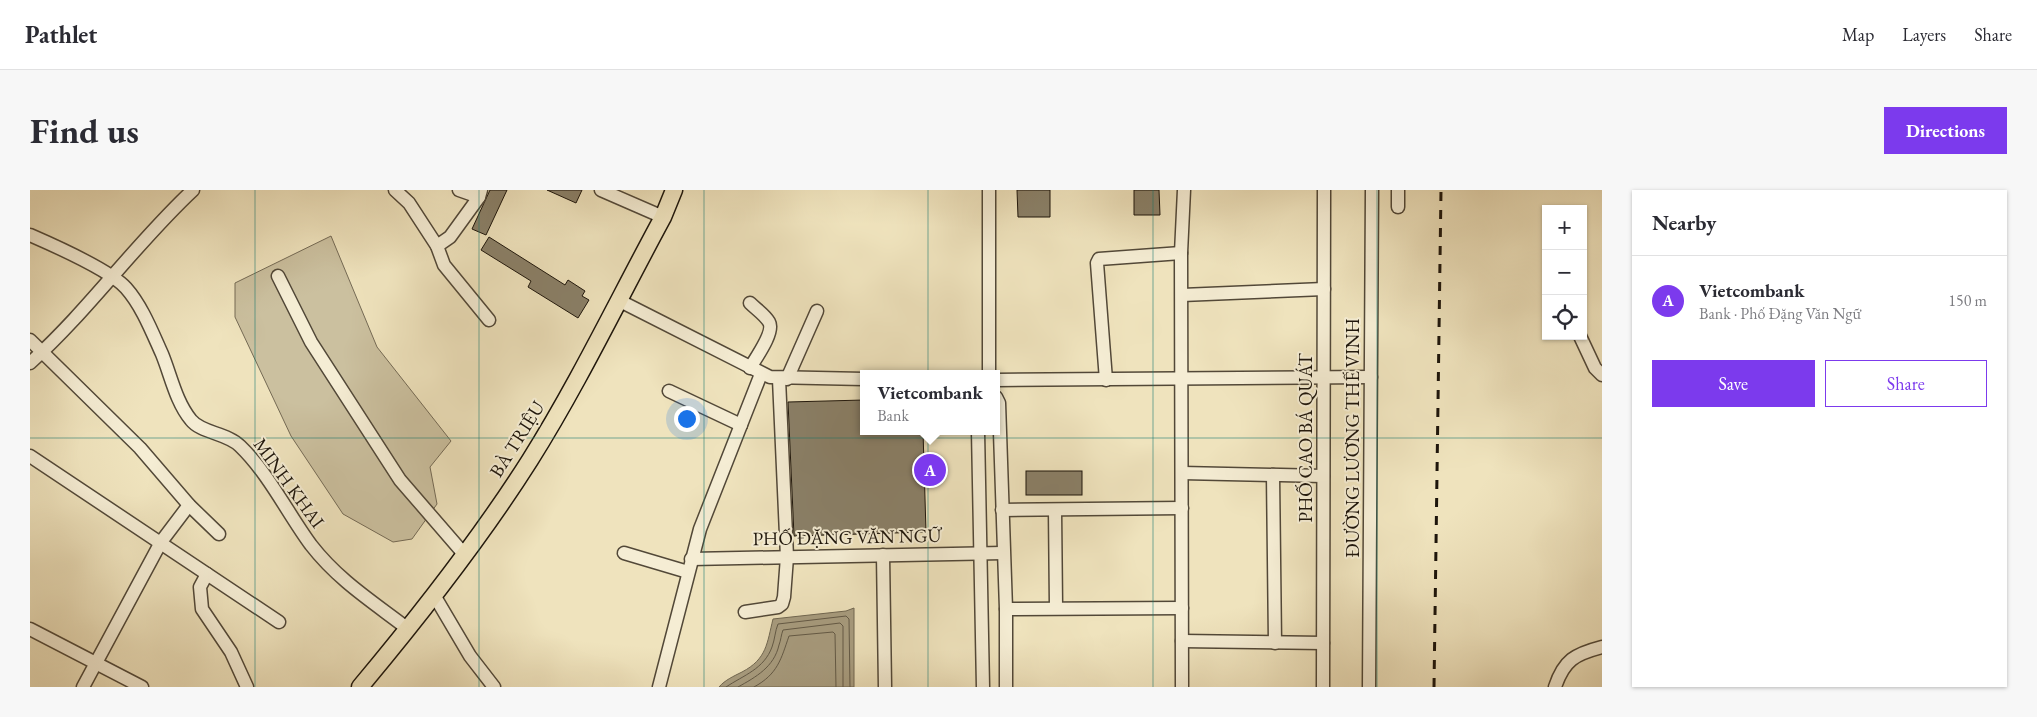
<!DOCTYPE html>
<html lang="en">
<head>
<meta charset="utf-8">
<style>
	body { margin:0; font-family:"EB Garamond",serif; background:#f7f7f7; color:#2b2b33 }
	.controls { position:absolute; right:15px; top:15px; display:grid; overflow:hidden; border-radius:0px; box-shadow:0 1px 4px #0004 }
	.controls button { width:45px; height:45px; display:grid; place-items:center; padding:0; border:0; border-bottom:1px solid #e1e1e2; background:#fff; color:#2b2b33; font:25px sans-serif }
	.you { position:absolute; left:656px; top:228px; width:18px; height:18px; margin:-12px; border:4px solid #fff; border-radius:50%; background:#1a73e8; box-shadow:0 0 0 8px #1a73e833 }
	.badge { display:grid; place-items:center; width:32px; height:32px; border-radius:50%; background:#7c3aed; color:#fff; font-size:16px; font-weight:700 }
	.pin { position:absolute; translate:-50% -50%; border:2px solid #fff; box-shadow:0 1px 5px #0006 }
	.popup { position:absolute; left:830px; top:180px; width:140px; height:65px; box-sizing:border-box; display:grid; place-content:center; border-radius:0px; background:#fff; filter:drop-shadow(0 1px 4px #0005); font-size:16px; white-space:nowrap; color:#7c7c81 }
	.popup b { font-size:19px; color:#2b2b33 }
	.popup::after { content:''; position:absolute; left:50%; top:100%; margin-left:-10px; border:10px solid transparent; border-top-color:#fff }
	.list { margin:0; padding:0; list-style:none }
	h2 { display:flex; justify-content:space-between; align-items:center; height:65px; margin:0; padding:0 20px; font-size:21px }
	h2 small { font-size:16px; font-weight:400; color:#7c7c81 }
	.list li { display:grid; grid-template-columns:32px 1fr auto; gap:15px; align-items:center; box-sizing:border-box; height:90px; padding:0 20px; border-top:1px solid #e1e1e2 }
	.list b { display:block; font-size:19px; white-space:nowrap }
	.list p { margin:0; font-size:16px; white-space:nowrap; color:#7c7c81 }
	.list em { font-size:16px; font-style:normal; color:#7c7c81 }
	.actions { display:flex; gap:10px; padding:15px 20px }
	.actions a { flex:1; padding:11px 0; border:1px solid #7c3aed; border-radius:0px; text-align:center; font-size:18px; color:#7c3aed }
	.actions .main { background:#7c3aed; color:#fff }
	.icon { flex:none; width:28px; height:28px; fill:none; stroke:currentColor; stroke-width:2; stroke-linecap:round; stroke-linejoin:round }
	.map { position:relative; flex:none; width:1572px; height:497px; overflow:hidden; border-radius:0px }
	header { display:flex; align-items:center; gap:30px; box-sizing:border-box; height:70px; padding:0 25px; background:#fff; border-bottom:1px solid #e1e1e2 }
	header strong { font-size:24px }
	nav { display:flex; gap:28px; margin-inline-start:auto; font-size:18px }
	.intro { display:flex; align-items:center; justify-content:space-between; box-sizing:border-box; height:120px; padding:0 30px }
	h1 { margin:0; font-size:35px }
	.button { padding:12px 22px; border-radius:0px; background:#7c3aed; color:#fff; font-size:18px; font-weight:700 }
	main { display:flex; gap:30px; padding:0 30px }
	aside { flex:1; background:#fff; border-radius:0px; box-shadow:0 1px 4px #0004 }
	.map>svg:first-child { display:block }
</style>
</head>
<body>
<header>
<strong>Pathlet</strong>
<nav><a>Map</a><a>Layers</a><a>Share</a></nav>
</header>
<div class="intro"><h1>Find us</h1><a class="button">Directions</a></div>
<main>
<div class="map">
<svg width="1572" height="497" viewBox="0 0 1572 497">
	<rect width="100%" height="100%" fill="#efe3bd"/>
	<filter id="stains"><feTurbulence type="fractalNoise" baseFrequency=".004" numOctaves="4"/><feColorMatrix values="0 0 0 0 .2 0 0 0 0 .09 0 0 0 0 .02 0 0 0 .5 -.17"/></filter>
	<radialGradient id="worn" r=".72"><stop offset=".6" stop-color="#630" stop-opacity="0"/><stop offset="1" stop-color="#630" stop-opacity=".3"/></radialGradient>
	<path fill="#cbc09f" stroke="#746a55" d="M301,46L347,157L421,251L400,277L407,314L382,349L363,352L313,324L261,246L205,127V93Z"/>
	<path fill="#a89d80" stroke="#706751" d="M824,418V497H689C695,490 704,486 712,482C737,469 737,453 743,429L816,421Z"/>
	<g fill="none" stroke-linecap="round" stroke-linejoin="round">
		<g stroke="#625946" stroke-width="1">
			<path d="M696,497C714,485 734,479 742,457C745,449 745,441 748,434L816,426L819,429L820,497"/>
			<path d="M708,497C726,487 744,477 749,455C751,450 751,445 753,440L810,433L813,436V497"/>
			<path d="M724,497C748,484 751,469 759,446L803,442L805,444L806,497"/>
		</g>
	</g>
	<g fill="#8a8068" stroke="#1d150b">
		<path d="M460,0H477L456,45L442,39Z"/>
		<path d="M517,0H552L546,13Z"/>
		<path d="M987,0H1020V27H988Z"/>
		<path d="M1104,0H1129L1130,25H1104Z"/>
		<path d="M459,47L535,95L538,90L555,101L552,106L559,110L548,128L498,97L501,91L451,60Z"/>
		<path d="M834,210V241H893L896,342L764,346L758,212Z"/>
		<rect x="996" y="281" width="56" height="24"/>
	</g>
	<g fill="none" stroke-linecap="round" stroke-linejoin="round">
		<defs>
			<g id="minor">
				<path d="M365,0L379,13L407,56L414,75L459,130"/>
				<path d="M429,0L449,7L451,0"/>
				<path d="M571,0L633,27"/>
				<path d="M1368,17V0"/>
				<path d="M0,45C23,55 80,80 96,98C112,116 122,142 132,164C141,186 146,212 161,230C171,243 197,243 210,256C239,284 258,324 281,355C309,391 343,412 378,439"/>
				<path d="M407,56L420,47L449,7"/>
				<path d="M248,86L281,152L370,290L434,364"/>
				<path d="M1152,105L1294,99"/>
				<path d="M588,110L740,187L834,189"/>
				<path d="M1550,146L1565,178L1572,185"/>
				<path d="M0,150L110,258L159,315L189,344"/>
				<path d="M0,173C59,120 105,54 163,0"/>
				<path d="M720,178C725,169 745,142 739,132C735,125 726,119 720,113"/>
				<path d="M959,184V0"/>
				<path d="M757,189L787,121"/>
				<path d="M966,190L1341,187"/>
				<path d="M1076,190L1067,73L1069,69L1151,63"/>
				<path d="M639,201L711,235"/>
				<path d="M966,207L969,213L976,419V497"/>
				<path d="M948,241L953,497"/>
				<path d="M0,266L249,432"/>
				<path d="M1152,283L1293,286"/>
				<path d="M1243,285L1245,453"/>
				<path d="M972,320L1152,318"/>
				<path d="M1025,320L1026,417"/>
				<path d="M594,363L658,382"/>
				<path d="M853,365L855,497"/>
				<path d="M661,369L973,363"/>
				<path d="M177,384L170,397L172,419L201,462L217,497"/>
				<path d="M404,405L440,466L464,497"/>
				<path d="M976,419L1152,418"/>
				<path d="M715,422L748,417L752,414L754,407L757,367L749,189"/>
				<path d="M0,439L112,497"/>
				<path d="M1152,451L1293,453"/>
				<path d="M53,497L131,352L159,315"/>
				<path d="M629,497L670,339L731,184"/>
				<path d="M1152,497L1151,63L1154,0"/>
				<path d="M1293,497L1294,0"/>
				<path d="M1339,497L1342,0"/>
				<path d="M1525,497C1534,470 1545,464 1572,457"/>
			</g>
			<path id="major" d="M330,497C391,424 450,349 500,270C549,192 589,108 633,27L644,0"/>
		</defs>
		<use href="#minor" stroke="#524838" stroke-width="15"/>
		<use href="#major" stroke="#1d150b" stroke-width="19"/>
		<use href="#minor" stroke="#f5edd4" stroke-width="12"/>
		<use href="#major" stroke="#efe3bd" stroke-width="16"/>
		<path stroke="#1d150b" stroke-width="3" stroke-dasharray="9 9" stroke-linecap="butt" d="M1404,497L1411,0"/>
	</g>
	<path fill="none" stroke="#0f766e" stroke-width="1" stroke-opacity="0.55" d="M225,0V497M449,0V497M674,0V497M898,0V497M1123,0V497M1347,0V497M0,248H1572"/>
	<g text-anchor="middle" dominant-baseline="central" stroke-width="4" stroke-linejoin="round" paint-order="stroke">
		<g font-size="19" fill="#1d150b" stroke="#f5edd4">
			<text transform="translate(1275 248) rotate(-90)">PHỐ CAO BÁ QUÁT</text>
			<text transform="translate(1322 248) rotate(-90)">ĐƯỜNG LƯƠNG THẾ VINH</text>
			<text transform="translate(487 249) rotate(-58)">BÀ TRIỆU</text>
			<text transform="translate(259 293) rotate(54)">MINH KHAI</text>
			<text transform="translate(817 347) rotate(-1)">PHỐ ĐẶNG VĂN NGỮ</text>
		</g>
	</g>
	<rect width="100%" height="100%" filter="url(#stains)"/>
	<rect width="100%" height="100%" fill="url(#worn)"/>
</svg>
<div class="controls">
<button>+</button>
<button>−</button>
<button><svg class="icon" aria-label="locate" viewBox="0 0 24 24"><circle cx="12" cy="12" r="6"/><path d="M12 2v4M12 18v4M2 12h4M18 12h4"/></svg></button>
</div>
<div class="you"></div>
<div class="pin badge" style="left:900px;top:280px">A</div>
<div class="popup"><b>Vietcombank</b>Bank</div>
</div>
<aside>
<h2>Nearby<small></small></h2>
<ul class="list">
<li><span class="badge">A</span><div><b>Vietcombank</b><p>Bank · Phố Đặng Văn Ngữ</p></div><em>150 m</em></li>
</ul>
<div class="actions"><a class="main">Save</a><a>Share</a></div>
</aside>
</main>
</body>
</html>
